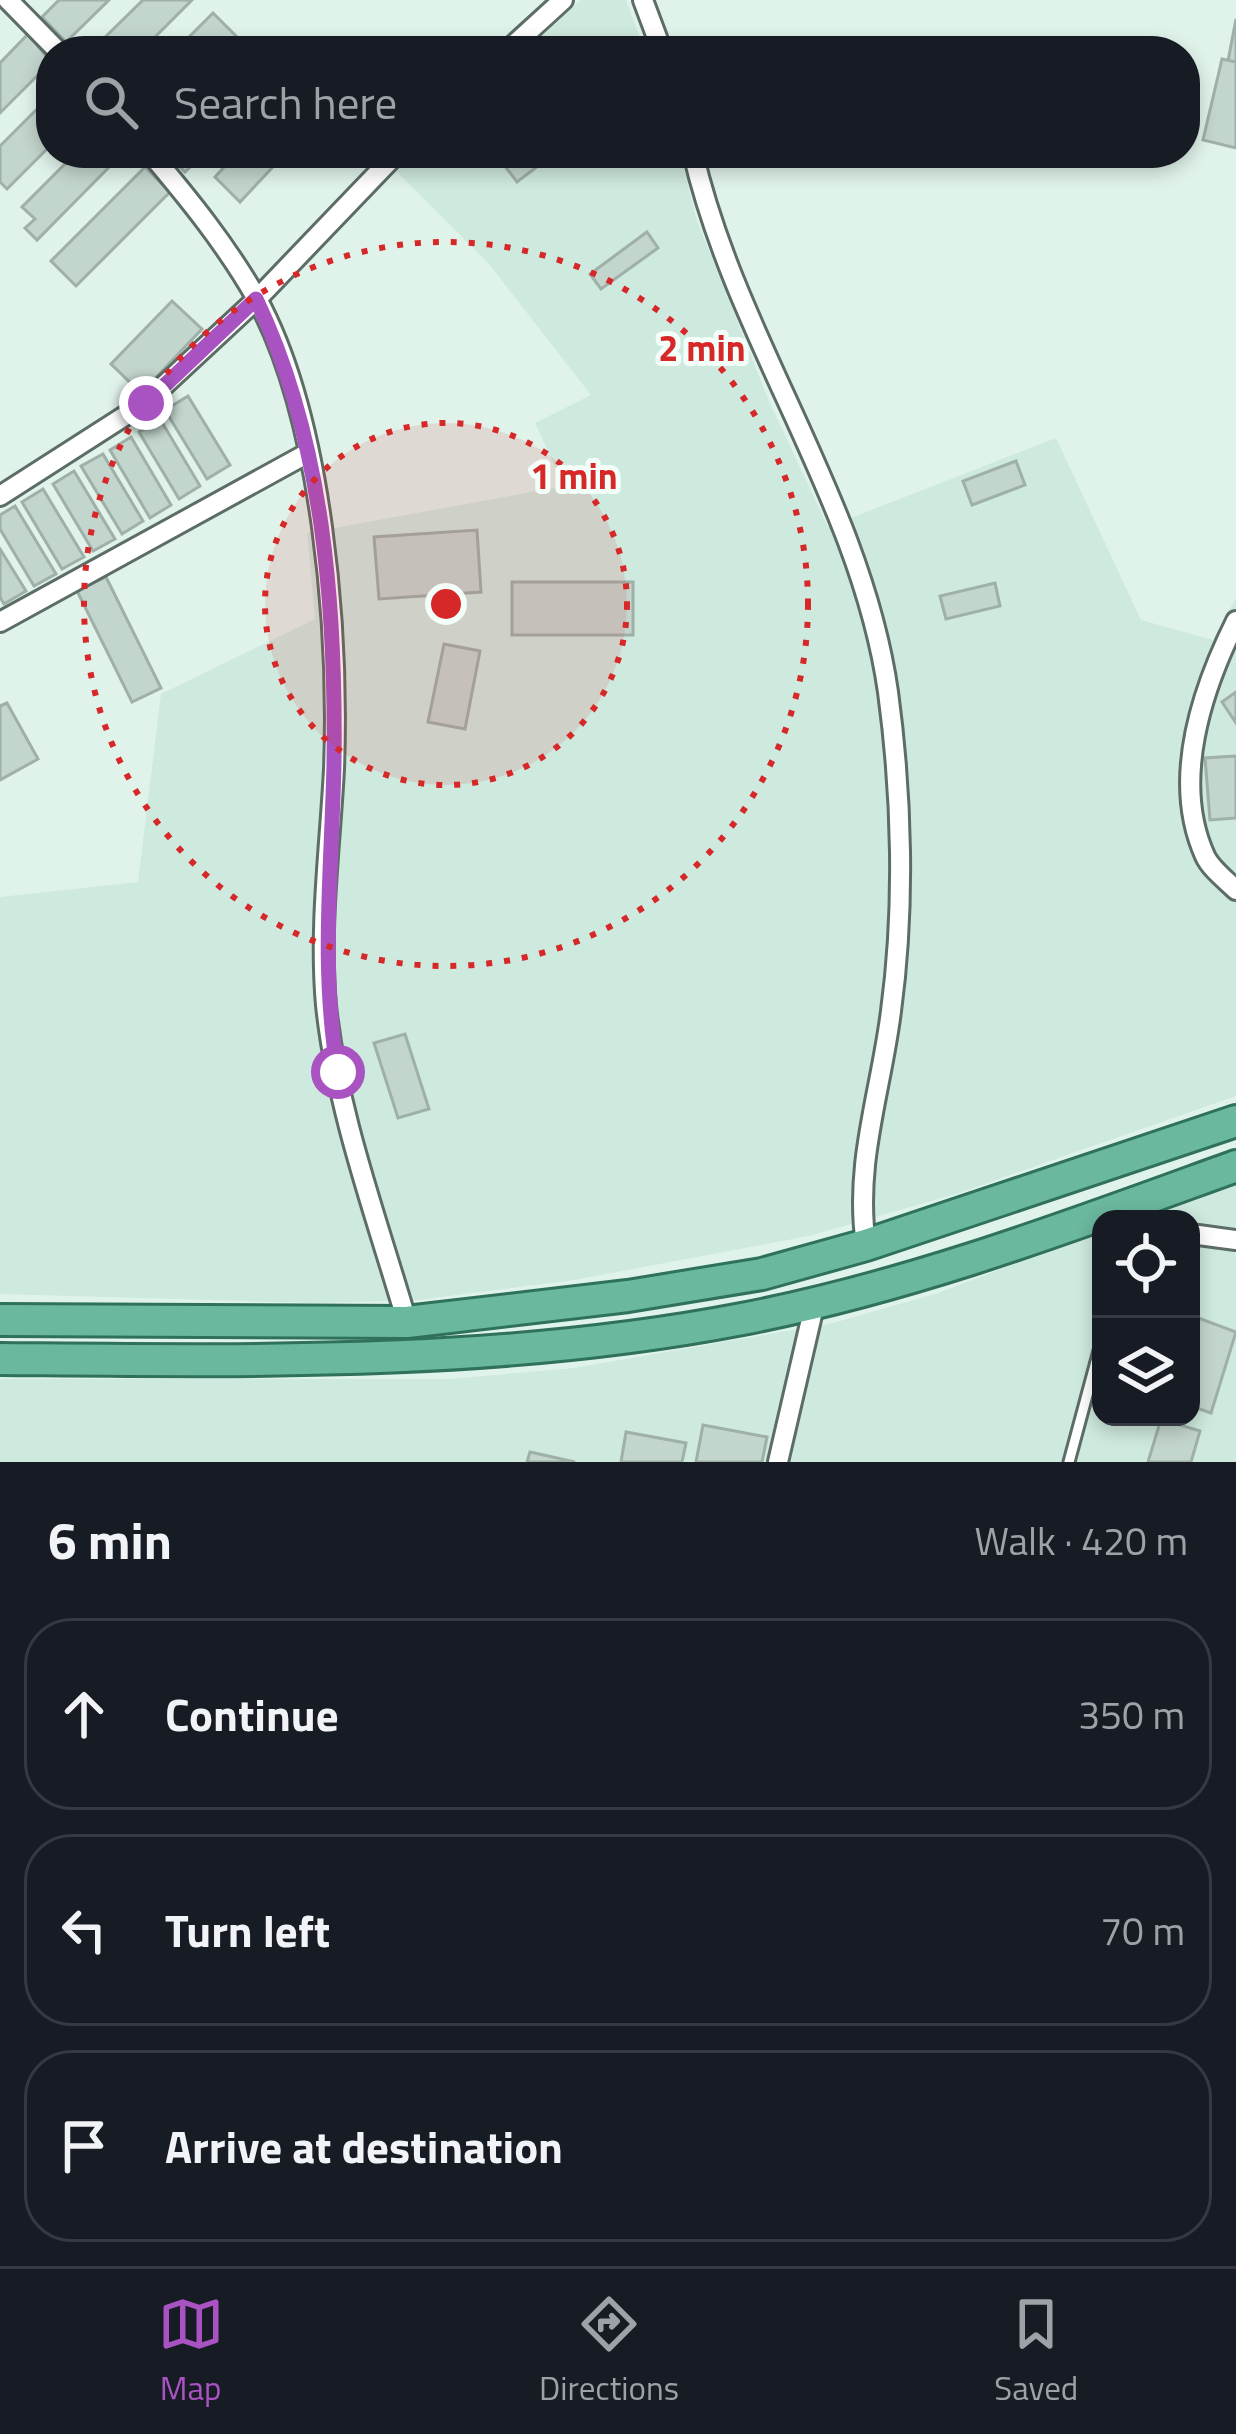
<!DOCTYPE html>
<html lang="en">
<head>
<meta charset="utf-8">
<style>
	body { margin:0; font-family:"Titillium Web",sans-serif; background:#242831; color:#f1f3f6 }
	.controls { position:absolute; right:36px; bottom:36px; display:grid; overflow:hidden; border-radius:24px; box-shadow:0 6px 18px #0003 }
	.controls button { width:108px; height:108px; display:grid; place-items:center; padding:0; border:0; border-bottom:3px solid #363941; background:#171b24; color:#f1f3f6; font:60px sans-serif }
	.stop { position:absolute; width:36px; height:36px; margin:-27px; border:9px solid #a853c1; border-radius:50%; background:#fff }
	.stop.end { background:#a853c1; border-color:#fff; box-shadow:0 3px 12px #0008 }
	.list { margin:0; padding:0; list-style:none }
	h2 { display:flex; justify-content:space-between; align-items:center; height:156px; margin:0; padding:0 48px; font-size:51px }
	h2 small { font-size:39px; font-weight:400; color:#9ea1a6 }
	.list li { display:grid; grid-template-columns:78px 1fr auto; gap:36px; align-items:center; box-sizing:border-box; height:192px; margin:0 24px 24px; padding:0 24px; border:3px solid #363941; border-radius:48px }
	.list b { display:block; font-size:45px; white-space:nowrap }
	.list em { font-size:39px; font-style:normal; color:#9ea1a6 }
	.icon { flex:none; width:66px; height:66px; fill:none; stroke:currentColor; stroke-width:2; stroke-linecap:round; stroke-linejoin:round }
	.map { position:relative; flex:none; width:1236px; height:1462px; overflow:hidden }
	.search { position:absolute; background:#171b24; box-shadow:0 6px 18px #0003; left:36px; right:36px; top:36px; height:132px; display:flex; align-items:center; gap:30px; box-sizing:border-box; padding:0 42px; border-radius:48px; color:#9ea1a6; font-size:45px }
	.sheet { height:804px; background:#171b24 }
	nav { display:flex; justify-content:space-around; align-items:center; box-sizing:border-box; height:168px; border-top:3px solid #363941; background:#171b24; font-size:33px; color:#9ea1a6 }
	nav a { display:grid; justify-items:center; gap:6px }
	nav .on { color:#a853c1 }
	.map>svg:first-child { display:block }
</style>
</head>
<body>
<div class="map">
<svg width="1236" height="1462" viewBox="0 0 1236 1462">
	<rect width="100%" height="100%" fill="#e0f3eb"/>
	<g fill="#cee9de">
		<path d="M581,0H626L645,51H525Z"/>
		<path d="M413,153H680L696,218L769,401L828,527L1056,438L1141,620L1213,640L1236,598V1096L956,1194L809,1236L574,1280L418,1300L320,1303L0,1294V897L138,882L161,694L315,619L307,533L564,486L535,423L591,395L489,264L396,171Z"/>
		<path d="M1236,1180V1462H0V1379H449L574,1368L833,1323L938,1293L1101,1231V1417H1191V1219H1131Z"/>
	</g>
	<g fill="#c3d6ce" stroke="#9eb0a8" stroke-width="3">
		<path d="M59,0H109L66,42L42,17Z"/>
		<path d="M143,0H192L141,51H91Z"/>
		<path d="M213,13L238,38L225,51H175Z"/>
		<path d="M1236,19V63L1228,61Z"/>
		<path d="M28,34L51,62L0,113V63Z"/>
		<path d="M1222,59L1236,62V148L1203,140Z"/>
		<path d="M51,95V145L7,189L0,182V146Z"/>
		<path d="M76,153H123L37,240L25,228L35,219L22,207Z"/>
		<path d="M166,153H205L185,172Z"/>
		<path d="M237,153H286L240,202L215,177Z"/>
		<path d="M495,153H547L550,157L517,182Z"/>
		<path d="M145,167L170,192L76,286L51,261Z"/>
		<path d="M647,232L658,248L601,289L590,274Z"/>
		<path d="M172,301L202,329L141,393L111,364Z"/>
		<path d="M188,396L230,465L207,479L165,410Z"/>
		<path d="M160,419L200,486L179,499L139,432Z"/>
		<path d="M131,437L171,505L150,518L110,450Z"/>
		<path d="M103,454L143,521L122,534L81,466Z"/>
		<path d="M1016,461L1025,485L972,505L963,481Z"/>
		<path d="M74,471L115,539L93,551L53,484Z"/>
		<path d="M43,489L84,557L62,569L22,502Z"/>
		<path d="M15,506L56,574L34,586L0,529V515Z"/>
		<path d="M477,530L481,592L379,599L374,537Z"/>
		<path d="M0,549L26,591L4,604L0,597Z"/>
		<path d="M106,577L161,688L132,702L77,591Z"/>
		<rect x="512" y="582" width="121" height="53"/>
		<path d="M995,583L1000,606L946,619L940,596Z"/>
		<path d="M444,644L480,651L465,729L428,722Z"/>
		<path d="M1236,692V723L1222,702Z"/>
		<path d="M7,703L38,759L0,780V706Z"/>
		<path d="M1236,756V818L1210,820L1205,758Z"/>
		<path d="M405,1034L429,1109L398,1118L374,1043Z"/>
		<path d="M1193,1316L1236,1332L1211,1413L1191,1406Z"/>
		<path d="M1161,1419L1200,1431L1191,1462H1148Z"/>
		<path d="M703,1425L767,1437L762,1462H696Z"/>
		<path d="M626,1432L686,1443L682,1462H621Z"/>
		<path d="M530,1452L575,1462H527Z"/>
	</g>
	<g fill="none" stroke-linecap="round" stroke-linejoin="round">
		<defs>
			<path id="service" d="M1069,1462L1101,1343"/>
			<g id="minor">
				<path d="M8,0L58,51"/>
				<path d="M643,0L662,51"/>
				<path d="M507,51L563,0"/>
				<path d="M150,153C189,199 227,246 257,299C323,420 339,632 334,769C330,847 319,927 326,1005C337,1112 377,1219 407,1322"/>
				<path d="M693,153C736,340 861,501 888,692C902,795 905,908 891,1011C881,1092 854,1163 866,1245"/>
				<path d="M0,496L145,403L257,299L397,153"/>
				<path d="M1236,621C1202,689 1171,781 1205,856C1211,869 1226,880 1236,890"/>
				<path d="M0,622L308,453"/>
				<path d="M1191,1234L1236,1240"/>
				<path d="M778,1462L815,1302"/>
			</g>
			<g id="trunk">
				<path d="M0,1320L407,1322L628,1296L762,1274L866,1245L1236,1121"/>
				<path d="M0,1359C248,1361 498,1366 742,1319C913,1286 1073,1225 1236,1166"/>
			</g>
		</defs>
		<use href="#service" stroke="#5c6d66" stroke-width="15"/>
		<use href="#minor" stroke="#5c6d66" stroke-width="24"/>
		<use href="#trunk" stroke="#2f715b" stroke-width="36"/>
		<use href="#service" stroke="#fff" stroke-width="9"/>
		<use href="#minor" stroke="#fff" stroke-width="18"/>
		<use href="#trunk" stroke="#6ab89e" stroke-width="30"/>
	</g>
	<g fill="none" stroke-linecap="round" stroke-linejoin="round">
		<path stroke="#a853c1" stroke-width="15" d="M146,403L256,299C324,441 336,608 334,763C332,868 320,967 338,1072"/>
	</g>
	<circle cx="446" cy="604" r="181" fill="#d62828" fill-opacity=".12"/>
	<g fill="none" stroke="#d62828" stroke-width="6" stroke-dasharray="6 12">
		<circle cx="446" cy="604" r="181"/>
		<circle cx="446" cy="604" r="362"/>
	</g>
	<circle cx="446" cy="604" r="18" fill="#d62828" stroke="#f3fef9" stroke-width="6"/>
	<g font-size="36" text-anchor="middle" font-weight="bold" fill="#d62828" stroke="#f3fef9" stroke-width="10" stroke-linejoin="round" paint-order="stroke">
		<text x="702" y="361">2 min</text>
		<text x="574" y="489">1 min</text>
	</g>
</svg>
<div class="controls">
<button><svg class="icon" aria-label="locate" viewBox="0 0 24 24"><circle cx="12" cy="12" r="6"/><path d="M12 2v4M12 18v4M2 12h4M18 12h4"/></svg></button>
<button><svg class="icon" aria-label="layers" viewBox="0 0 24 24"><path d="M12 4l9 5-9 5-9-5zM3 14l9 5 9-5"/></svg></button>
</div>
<div class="stop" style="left:338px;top:1072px"></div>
<div class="stop end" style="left:146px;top:403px"></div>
<div class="search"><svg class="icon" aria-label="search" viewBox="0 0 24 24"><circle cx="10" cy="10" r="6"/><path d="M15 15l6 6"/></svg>Search here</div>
</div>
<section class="sheet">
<h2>6 min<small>Walk · 420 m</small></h2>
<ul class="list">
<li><svg class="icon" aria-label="ahead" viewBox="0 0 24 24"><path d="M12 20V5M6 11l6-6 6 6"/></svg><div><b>Continue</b></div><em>350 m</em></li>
<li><svg class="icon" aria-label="left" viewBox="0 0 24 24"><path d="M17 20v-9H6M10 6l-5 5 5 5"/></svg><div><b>Turn left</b></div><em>70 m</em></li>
<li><svg class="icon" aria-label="arrive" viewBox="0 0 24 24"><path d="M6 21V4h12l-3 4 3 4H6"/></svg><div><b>Arrive at destination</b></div></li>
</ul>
</section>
<nav>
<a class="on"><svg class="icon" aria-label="map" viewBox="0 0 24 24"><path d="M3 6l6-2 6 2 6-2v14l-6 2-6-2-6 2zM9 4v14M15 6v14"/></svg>Map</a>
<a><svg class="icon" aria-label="directions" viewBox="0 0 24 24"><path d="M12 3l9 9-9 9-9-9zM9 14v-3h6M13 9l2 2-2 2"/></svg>Directions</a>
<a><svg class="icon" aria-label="saved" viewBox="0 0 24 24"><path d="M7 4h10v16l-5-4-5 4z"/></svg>Saved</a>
</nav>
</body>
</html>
